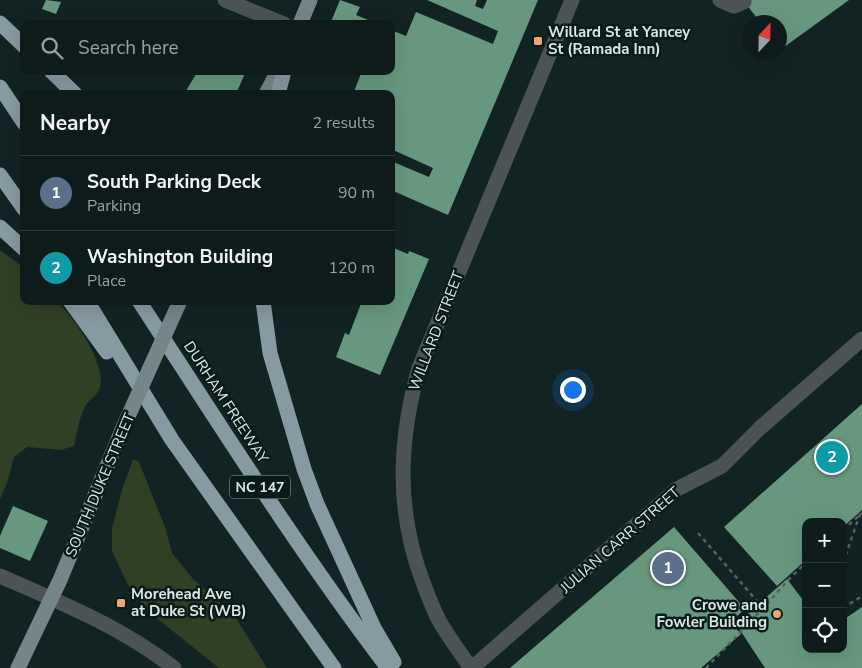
<!DOCTYPE html>
<html lang="en">
<head>
<meta charset="utf-8">
<style>
	body { margin:0; font-family:"Nunito Sans",sans-serif; background:#1b2827; color:#f1f3f6 }
	.controls { position:absolute; right:15px; bottom:15px; display:grid; overflow:hidden; border-radius:10px; box-shadow:0 5px 20px #0002 }
	.controls button { width:45px; height:45px; display:grid; place-items:center; padding:0; border:0; border-bottom:1px solid #2d3939; background:#0d1b1a; color:#f1f3f6; font:25px sans-serif }
	.compass { position:absolute; left:742px; top:15px; width:45px; height:45px; border-radius:50%; background:#0d1b1a; box-shadow:0 5px 20px #0002; rotate:22deg }
	.you { position:absolute; left:572px; top:389px; width:18px; height:18px; margin:-12px; border:4px solid #fff; border-radius:50%; background:#1a73e8; box-shadow:0 0 0 8px #1a73e833 }
	.badge { display:grid; place-items:center; width:32px; height:32px; border-radius:50%; background:#f0a279; color:#fff; font-size:16px; font-weight:700 }
	.pin { position:absolute; translate:-50% -50%; border:2px solid #fff; box-shadow:0 1px 5px #0006 }
	.list { margin:0; padding:0; list-style:none }
	h2 { display:flex; justify-content:space-between; align-items:center; height:65px; margin:0; padding:0 20px; font-size:21px }
	h2 small { font-size:16px; font-weight:400; color:#9aa1a2 }
	.list li { display:grid; grid-template-columns:32px 1fr auto; gap:15px; align-items:center; box-sizing:border-box; height:75px; padding:0 20px; border-top:1px solid #2d3939 }
	.list b { display:block; font-size:19px; white-space:nowrap }
	.list p { margin:0; font-size:16px; white-space:nowrap; color:#9aa1a2 }
	.list em { font-size:16px; font-style:normal; color:#9aa1a2 }
	.icon { flex:none; width:28px; height:28px; fill:none; stroke:currentColor; stroke-width:2; stroke-linecap:round; stroke-linejoin:round }
	.map { position:relative; flex:none; width:862px; height:668px; overflow:hidden }
	.search { position:absolute; background:#0d1b1a; box-shadow:0 5px 20px #0002; left:20px; top:20px; width:375px; height:55px; display:flex; align-items:center; gap:12px; box-sizing:border-box; padding:0 18px; border-radius:10px; color:#9aa1a2; font-size:19px }
	.panel { position:absolute; background:#0d1b1a; box-shadow:0 5px 20px #0002; left:20px; top:90px; width:375px; height:215px; border-radius:10px }
	.map>svg:first-child { display:block }
</style>
</head>
<body>
<div class="map">
<svg width="862" height="668" viewBox="0 0 862 668">
	<rect width="100%" height="100%" fill="#112423"/>
	<g fill="#304025">
		<path d="M0,250L24,268V301H57C73,317 109,366 99,390C96,396 89,400 86,405C79,416 77,434 74,446L61,450L27,447L14,457L7,483L0,499Z"/>
		<path d="M133,459L139,462L165,527L172,553L193,579L234,615L267,668H219L144,608L127,583L112,551V528L122,490Z"/>
	</g>
	<g fill="#67987f">
		<path d="M46,0L61,2L56,14L42,9Z"/>
		<path d="M340,0L360,7L356,15L378,24H330Z"/>
		<path d="M427,0H477L475,6L483,9L487,0H538L448,215L391,190V161L429,177L433,168L391,149V94H353L362,71H391V30L406,36L416,12L493,44L498,31Z"/>
		<path d="M743,0H849L780,50V22H760Z"/>
		<path d="M198,71H246L236,94H184Z"/>
		<path d="M391,247L408,254L409,251L429,259L380,375L336,357L345,333L349,335L362,301H391Z"/>
		<path d="M862,404V510L843,527V522H806V560L777,586L724,527Z"/>
		<path d="M13,506L48,521L30,561L0,548V536Z"/>
		<path d="M674,527L745,609L730,622L741,634L701,668H510Z"/>
		<path d="M787,579L806,604V649H843V620L862,607V668H765L736,624Z"/>
	</g>
	<g fill="none" stroke-linecap="round" stroke-linejoin="round">
		<g stroke="#546564" stroke-width="2.5" stroke-dasharray="4 4" stroke-linecap="butt">
			<path d="M843,530L862,513"/>
			<path d="M698,533L763,608"/>
			<path d="M843,563L860,514"/>
			<path d="M843,608L862,596"/>
			<path d="M706,668L766,605L791,577L806,563"/>
		</g>
		<g stroke="#4b5356" stroke-width="15">
			<path d="M225,0L284,24"/>
			<path d="M720,0L734,6L744,2"/>
			<path d="M0,576C60,602 122,627 174,668"/>
			<path d="M471,668C461,654 450,639 441,624C434,612 429,598 424,585C396,513 398,442 419,368L572,0"/>
			<path d="M472,668L677,489L722,466L760,428L862,339"/>
		</g>
		<g stroke="#75868b" stroke-width="15">
			<path d="M300,24L310,0"/>
			<path d="M266,94L278,71"/>
			<path d="M18,668L60,580L122,430"/>
		</g>
		<g stroke="#869aa1" stroke-width="15">
			<path d="M0,23L24,46"/>
			<path d="M51,71L75,94"/>
			<path d="M0,87L24,123"/>
			<path d="M278,94L284,71"/>
			<path d="M0,175L24,209"/>
			<path d="M0,227L24,249"/>
			<path d="M70,301L107,352"/>
			<path d="M87,301L172,440L334,668"/>
			<path d="M139,301C220,425 298,550 388,668"/>
			<path d="M263,301L270,353L304,469L317,504L374,628L394,662"/>
		</g>
		<path stroke="#75868b" stroke-width="15" d="M122,430L180,301"/>
	</g>
	<g fill="#f0a279" stroke="#081b19" stroke-width="2">
		<rect x="533" y="36" width="10" height="10" rx="2.5"/>
		<rect x="116" y="598" width="10" height="10" rx="2.5"/>
		<circle cx="777" cy="614" r="5"/>
	</g>
	<g text-anchor="middle" dominant-baseline="central" stroke-width="5" stroke-linejoin="round" paint-order="stroke">
		<rect fill="#081b19" stroke="#9ca9a8" stroke-width="1" x="230" y="475.5" width="60" height="23" rx="4"/>
		<g font-size="14" font-weight="bold" fill="#dbe6e5">
			<text x="260" y="487">NC 147</text>
		</g>
		<g font-size="15" font-weight="bold" fill="#dbe6e5" stroke="#081b19" text-anchor="start">
			<text x="548" y="32">Willard St at Yancey<tspan x="548" dy="17">St (Ramada Inn)</tspan></text>
			<text x="131" y="594">Morehead Ave<tspan x="131" dy="17">at Duke St (WB)</tspan></text>
			<text x="767" y="605" text-anchor="end">Crowe and<tspan x="767" dy="17">Fowler Building</tspan></text>
		</g>
		<g font-size="15" fill="#dbe6e5" stroke="#081b19">
			<text transform="translate(436 331) rotate(-69)">WILLARD STREET</text>
			<text transform="translate(226 402) rotate(57)">DURHAM FREEWAY</text>
			<text transform="translate(100 485) rotate(-67)">SOUTH DUKE STREET</text>
			<text transform="translate(620 540) rotate(-41)">JULIAN CARR STREET</text>
		</g>
	</g>
</svg>
<div class="controls">
<button>+</button>
<button>−</button>
<button><svg class="icon" aria-label="locate" viewBox="0 0 24 24"><circle cx="12" cy="12" r="6"/><path d="M12 2v4M12 18v4M2 12h4M18 12h4"/></svg></button>
</div>
<svg class="compass" viewBox="-18 -18 36 36"><path d="M0-13l5 13h-10z" fill="#e53935"/><path d="M0 13l5-13h-10z" fill="#9aa1a2"/></svg>
<div class="you"></div>
<div class="pin badge" style="left:668px;top:568px;background:#5c6f8a">1</div>
<div class="pin badge" style="left:832px;top:457px;background:#0f9aa8">2</div>
<div class="search"><svg class="icon" aria-label="search" viewBox="0 0 24 24"><circle cx="10" cy="10" r="6"/><path d="M15 15l6 6"/></svg>Search here</div>
<section class="panel">
<h2>Nearby<small>2 results</small></h2>
<ul class="list">
<li><span class="badge" style="background:#5c6f8a">1</span><div><b>South Parking Deck</b><p>Parking</p></div><em>90 m</em></li>
<li><span class="badge" style="background:#0f9aa8">2</span><div><b>Washington Building</b><p>Place</p></div><em>120 m</em></li>
</ul>
</section>
</div>
</body>
</html>
